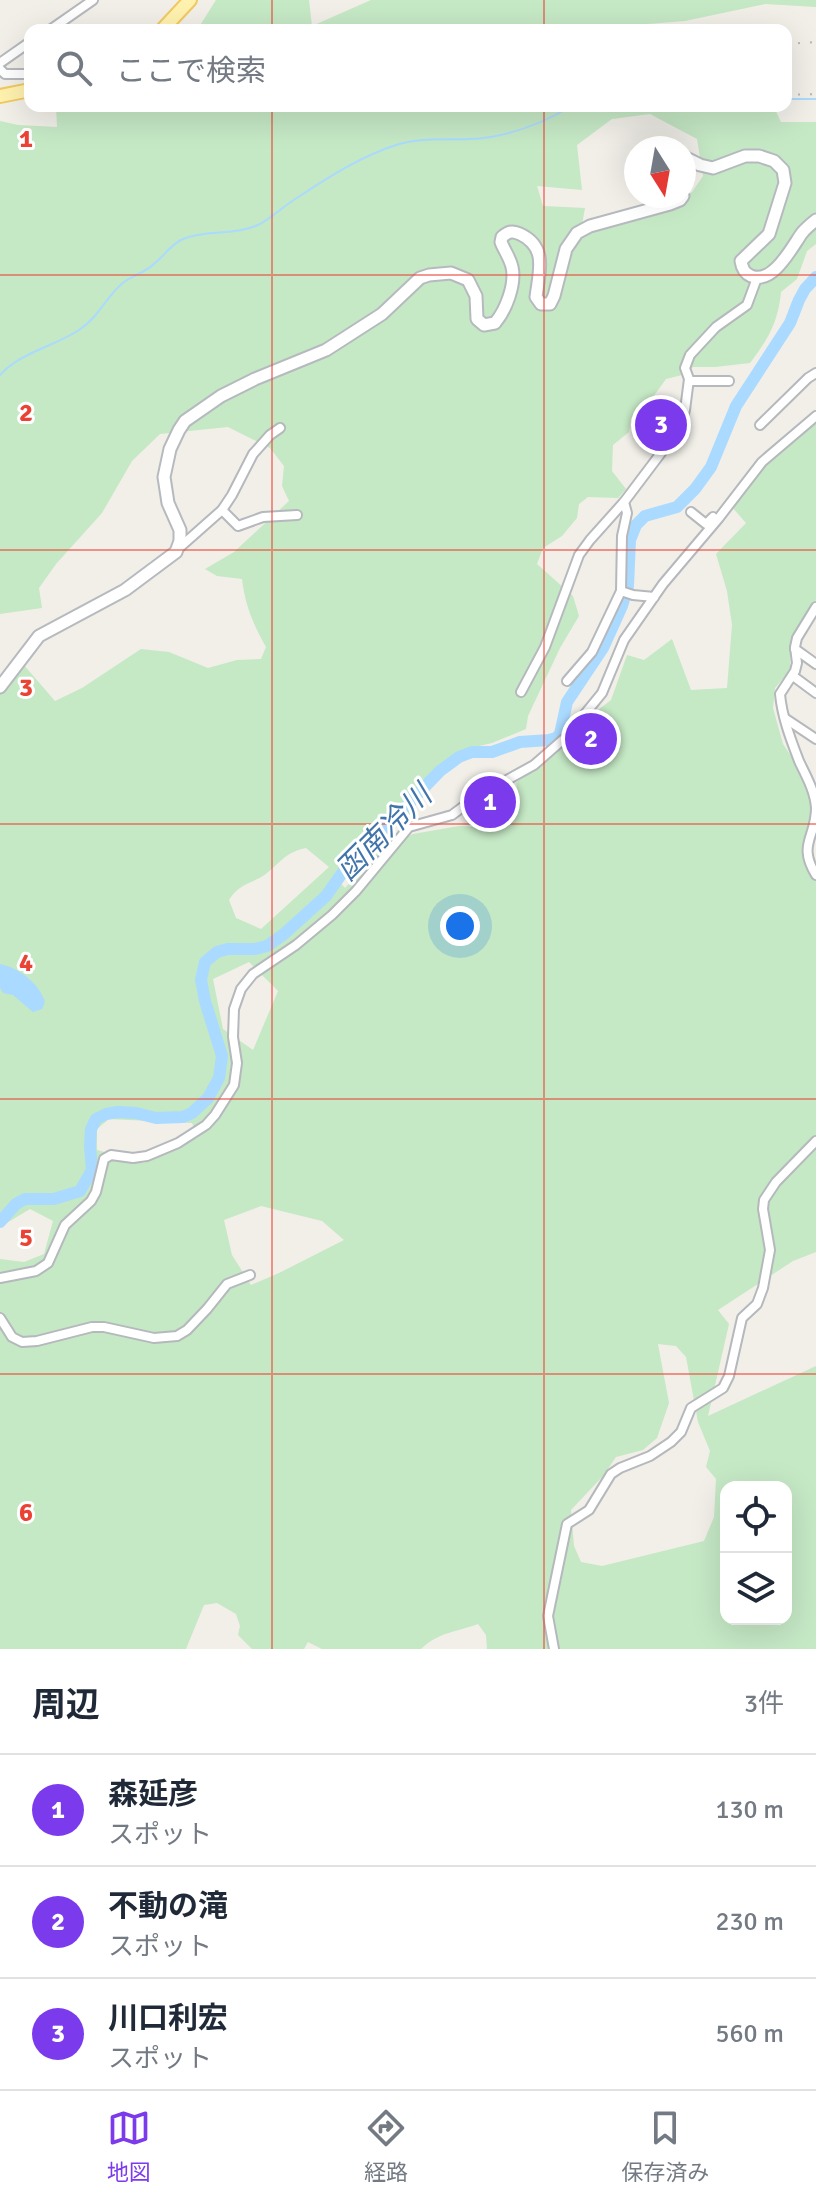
<!DOCTYPE html>
<html lang="ja">
<head>
<meta charset="utf-8">
<style>
	body { margin:0; font-family:Signika,"Noto Sans JP",sans-serif; background:#f6f6f7; color:#1f2937 }
	.controls { position:absolute; right:24px; bottom:24px; display:grid; overflow:hidden; border-radius:16px; box-shadow:0 8px 32px #0002 }
	.controls button { width:72px; height:72px; display:grid; place-items:center; padding:0; border:0; border-bottom:2px solid #e0e1e3; background:#fff; color:#1f2937; font:40px sans-serif }
	.compass { position:absolute; left:624px; top:136px; width:72px; height:72px; border-radius:50%; background:#fff; box-shadow:0 8px 32px #0002; rotate:169deg }
	.you { position:absolute; left:460px; top:926px; width:28px; height:28px; margin:-20px; border:6px solid #fff; border-radius:50%; background:#1a73e8; box-shadow:0 0 0 12px #1a73e833 }
	.badge { display:grid; place-items:center; width:52px; height:52px; border-radius:50%; background:#7c3aed; color:#fff; font-size:26px; font-weight:700 }
	.pin { position:absolute; translate:-50% -50%; border:4px solid #fff; box-shadow:0 2px 8px #0006 }
	.list { margin:0; padding:0; list-style:none }
	h2 { display:flex; justify-content:space-between; align-items:center; height:104px; margin:0; padding:0 32px; font-size:34px }
	h2 small { font-size:26px; font-weight:400; color:#747a83 }
	.list li { display:grid; grid-template-columns:52px 1fr auto; gap:24px; align-items:center; box-sizing:border-box; height:112px; padding:0 32px; border-top:2px solid #e0e1e3 }
	.list b { display:block; font-size:30px; white-space:nowrap }
	.list p { margin:0; font-size:26px; white-space:nowrap; color:#747a83 }
	.list em { font-size:26px; font-style:normal; color:#747a83 }
	.icon { flex:none; width:44px; height:44px; fill:none; stroke:currentColor; stroke-width:2; stroke-linecap:round; stroke-linejoin:round }
	.map { position:relative; flex:none; width:816px; height:1649px; overflow:hidden }
	.search { position:absolute; background:#fff; box-shadow:0 8px 32px #0002; left:24px; right:24px; top:24px; height:88px; display:flex; align-items:center; gap:20px; box-sizing:border-box; padding:0 28px; border-radius:16px; color:#747a83; font-size:30px }
	.sheet { height:440px; background:#fff }
	nav { display:flex; justify-content:space-around; align-items:center; box-sizing:border-box; height:112px; border-top:2px solid #e0e1e3; background:#fff; font-size:22px; color:#747a83 }
	nav a { display:grid; justify-items:center; gap:4px }
	nav .on { color:#7c3aed }
	.map>svg:first-child { display:block }
</style>
</head>
<body>
<div class="map">
<svg width="816" height="1649" viewBox="0 0 816 1649">
	<rect width="100%" height="100%" fill="#f1efe8"/>
	<g fill="#c5e8c5" fill-rule="evenodd">
		<path d="M216,0H309L312,26L371,0H816V7L765,4L685,21L623,26V30H197Z"/>
		<path d="M56,106L774,107L781,122H816V244L807,251L797,279L781,292C778,323 768,339 750,363L715,367H693L686,374L666,379L643,411L631,418L629,432L613,445L612,471L626,489L618,498L588,497L579,504L577,518L562,536L543,548L537,564L573,596L579,616L560,648L528,716L526,729L492,743L462,750L430,773L413,812L399,824L366,837L336,878L345,888L378,851L413,834L459,826L483,827L520,800L516,783L563,737L611,700L627,655L644,660L672,639L691,690L727,688L732,625L727,591L716,554L746,523L731,506L762,466L816,416V600L791,638L790,670L775,688L773,708L783,744L799,768L815,805L806,860L816,874V1252L793,1261L718,1310L729,1324L708,1416L816,1366V1649H487L486,1635L478,1624C456,1632 439,1632 421,1649H322L308,1642L304,1649H252L238,1635L240,1626L236,1614L217,1603L204,1605L186,1649H0V1259L24,1262L44,1254L53,1221L30,1209L0,1227V691L23,664L55,701L82,688L141,649L169,652L208,668L237,660L261,659L266,647C253,624 245,605 242,579L217,576L205,569L234,552L289,501L282,486L284,466L270,448L228,427L160,434L132,461L102,513L56,564L39,588L42,608L0,614V121L18,125L57,127ZM650,114L697,139L703,176L692,192L649,214L581,230L585,208L543,206L537,186L582,190L577,145L612,119ZM306,848L329,867L261,929L236,918L229,900C240,882 253,884 267,873C282,861 286,852 306,848ZM249,962L278,991L253,1050L223,1029L213,979ZM109,1119L192,1123L199,1137L144,1163L97,1150V1129ZM261,1206L322,1221L344,1240L279,1273L251,1285L232,1255L224,1220ZM658,1344L676,1346L686,1357L698,1422L710,1451L706,1467L716,1479L714,1517L704,1541L602,1566L581,1562L574,1546L571,1510L603,1476L616,1457L643,1450L657,1438L669,1403ZM726,1487H786V1619H726Z"/>
	</g>
	<path fill="#aadaff" d="M0,964C19,968 39,983 45,1002L42,1009L33,1012L13,995L3,993L0,988Z"/>
	<g fill="none" stroke-linecap="round" stroke-linejoin="round">
		<g stroke="#aadaff" stroke-width="2">
			<path d="M791,99H816"/>
			<path d="M0,375C21,352 53,347 79,330C100,316 107,295 124,282C134,275 146,272 155,263C164,256 171,244 183,239C206,229 236,236 260,224C274,216 286,204 300,196C330,176 362,156 396,145C421,137 444,140 469,139C505,138 541,124 572,106"/>
		</g>
		<path stroke="#aadaff" stroke-width="12" d="M0,1222L16,1204L25,1199H54L80,1191L92,1170L90,1146L91,1129L96,1119L106,1114L118,1112L136,1113L156,1118L183,1117L192,1113L208,1098L219,1078L222,1056L205,1001L201,980L205,962L217,952L228,949H255L267,946L284,934L326,896L345,869L361,856L382,831L440,771L459,757L472,752H492L520,742L549,740L556,738L560,734L567,702L603,648L622,606L628,586L630,540L636,525L645,516L677,507L695,489L711,467L736,406L790,323L799,300L805,289L816,277"/>
		<defs>
			<g id="street">
				<path d="M50,30L93,0"/>
				<path d="M0,63L30,42"/>
				<path d="M0,69L5,74H30"/>
				<path d="M689,381H729"/>
				<path d="M663,409L681,423"/>
				<path d="M760,425L808,378L816,373"/>
				<path d="M222,510L238,526L263,517L297,515"/>
				<path d="M691,512L706,524L713,517"/>
				<path d="M179,548L222,510L232,495L253,454L270,435L280,428"/>
				<path d="M621,591L633,595L654,597"/>
				<path d="M816,607L797,638L795,647L797,663L795,671L780,694C782,717 791,740 799,761C806,776 815,791 816,808C816,838 797,844 816,875"/>
				<path d="M795,649L816,664"/>
				<path d="M793,676L816,693"/>
				<path d="M567,681L592,652L621,591L622,536L627,513L624,502"/>
				<path d="M521,692L545,647L579,555L590,540L624,502L664,449L681,423L685,410L689,379L685,368L690,355L716,327L747,305L757,278"/>
				<path d="M786,719L816,739"/>
				<path d="M0,1278L36,1271L48,1263L65,1225L91,1201L96,1192L104,1159L111,1155L133,1158L147,1156L178,1143L206,1125L215,1115L234,1085L237,1063L233,1037L234,1009L241,989L253,974L296,945L332,915L356,891L409,827L452,815L488,788L505,781L534,765L566,737L602,693L624,640L663,584L718,519L762,462L816,416"/>
				<path d="M0,1318L12,1337L22,1342L37,1341L92,1327H104L154,1338L177,1336L187,1330L207,1309L227,1284L250,1275"/>
				<path d="M554,1649L548,1616L567,1524L589,1510L611,1474L620,1468L650,1456L671,1442L681,1432L691,1408L723,1388L729,1376L742,1318L757,1304L763,1288L770,1250L763,1209L764,1200L776,1182L816,1141"/>
			</g>
			<g id="secondary">
				<path d="M684,157L700,165L713,168L745,156H759L774,161L783,170L785,183L769,234L741,261C742,268 744,273 751,276C773,285 792,247 802,233C806,228 811,224 816,220"/>
				<path d="M0,687L39,636L125,590L176,552L180,541V530L168,503L164,477L170,449L179,430L185,421L221,396L255,379L326,350L382,314L420,278L429,275L451,273L468,280L476,296L477,319L484,325L495,323C506,310 516,284 512,267C510,258 504,250 501,242L502,237C508,232 512,230 520,234C548,247 539,272 536,297L541,304H550L554,296L566,249L577,233L590,226L670,204L680,200L683,196"/>
			</g>
			<g id="primary">
				<path d="M162,30L190,0"/>
				<path d="M0,96L30,90"/>
			</g>
		</defs>
		<use href="#street" stroke="#b5b8bc" stroke-width="12"/>
		<use href="#secondary" stroke="#b6babf" stroke-width="15"/>
		<use href="#primary" stroke="#f2c960" stroke-width="16"/>
		<use href="#street" stroke="#fff" stroke-width="8"/>
		<use href="#secondary" stroke="#fff" stroke-width="11"/>
		<use href="#primary" stroke="#fff2af" stroke-width="12"/>
		<g stroke="#b6b7b8" stroke-width="2" stroke-dasharray="2 10" stroke-linecap="butt">
			<path d="M786,44L816,42"/>
			<path d="M786,95L816,94"/>
		</g>
	</g>
	<path fill="none" stroke="#ea4335" stroke-width="2" stroke-opacity="0.55" d="M272,0V30M544,0V30M272,106V1649M544,106V1649M0,275H816M0,550H816M0,824H816M0,1099H816M0,1374H816"/>
	<g text-anchor="middle" dominant-baseline="central" stroke-width="6" stroke-linejoin="round" paint-order="stroke">
		<g font-size="30" font-style="italic" fill="#4174aa" stroke="#fff">
			<text transform="translate(384 833) rotate(-45)">函南冷川</text>
		</g>
	</g>
	<g font-size="26" text-anchor="middle" font-weight="bold" fill="#ea4335" stroke="#fff" stroke-width="6" stroke-linejoin="round" paint-order="stroke">
		<text x="26" y="147">1</text>
		<text x="26" y="421">2</text>
		<text x="26" y="696">3</text>
		<text x="26" y="971">4</text>
		<text x="26" y="1246">5</text>
		<text x="26" y="1521">6</text>
	</g>
</svg>
<div class="controls">
<button><svg class="icon" aria-label="locate" viewBox="0 0 24 24"><circle cx="12" cy="12" r="6"/><path d="M12 2v4M12 18v4M2 12h4M18 12h4"/></svg></button>
<button><svg class="icon" aria-label="layers" viewBox="0 0 24 24"><path d="M12 4l9 5-9 5-9-5zM3 14l9 5 9-5"/></svg></button>
</div>
<svg class="compass" viewBox="-18 -18 36 36"><path d="M0-13l5 13h-10z" fill="#e53935"/><path d="M0 13l5-13h-10z" fill="#747a83"/></svg>
<div class="you"></div>
<div class="pin badge" style="left:490px;top:802px">1</div>
<div class="pin badge" style="left:591px;top:739px">2</div>
<div class="pin badge" style="left:661px;top:425px">3</div>
<div class="search"><svg class="icon" aria-label="search" viewBox="0 0 24 24"><circle cx="10" cy="10" r="6"/><path d="M15 15l6 6"/></svg>ここで検索</div>
</div>
<section class="sheet">
<h2>周辺<small>3件</small></h2>
<ul class="list">
<li><span class="badge">1</span><div><b>森延彦</b><p>スポット</p></div><em>130 m</em></li>
<li><span class="badge">2</span><div><b>不動の滝</b><p>スポット</p></div><em>230 m</em></li>
<li><span class="badge">3</span><div><b>川口利宏</b><p>スポット</p></div><em>560 m</em></li>
</ul>
</section>
<nav>
<a class="on"><svg class="icon" aria-label="map" viewBox="0 0 24 24"><path d="M3 6l6-2 6 2 6-2v14l-6 2-6-2-6 2zM9 4v14M15 6v14"/></svg>地図</a>
<a><svg class="icon" aria-label="directions" viewBox="0 0 24 24"><path d="M12 3l9 9-9 9-9-9zM9 14v-3h6M13 9l2 2-2 2"/></svg>経路</a>
<a><svg class="icon" aria-label="saved" viewBox="0 0 24 24"><path d="M7 4h10v16l-5-4-5 4z"/></svg>保存済み</a>
</nav>
</body>
</html>
